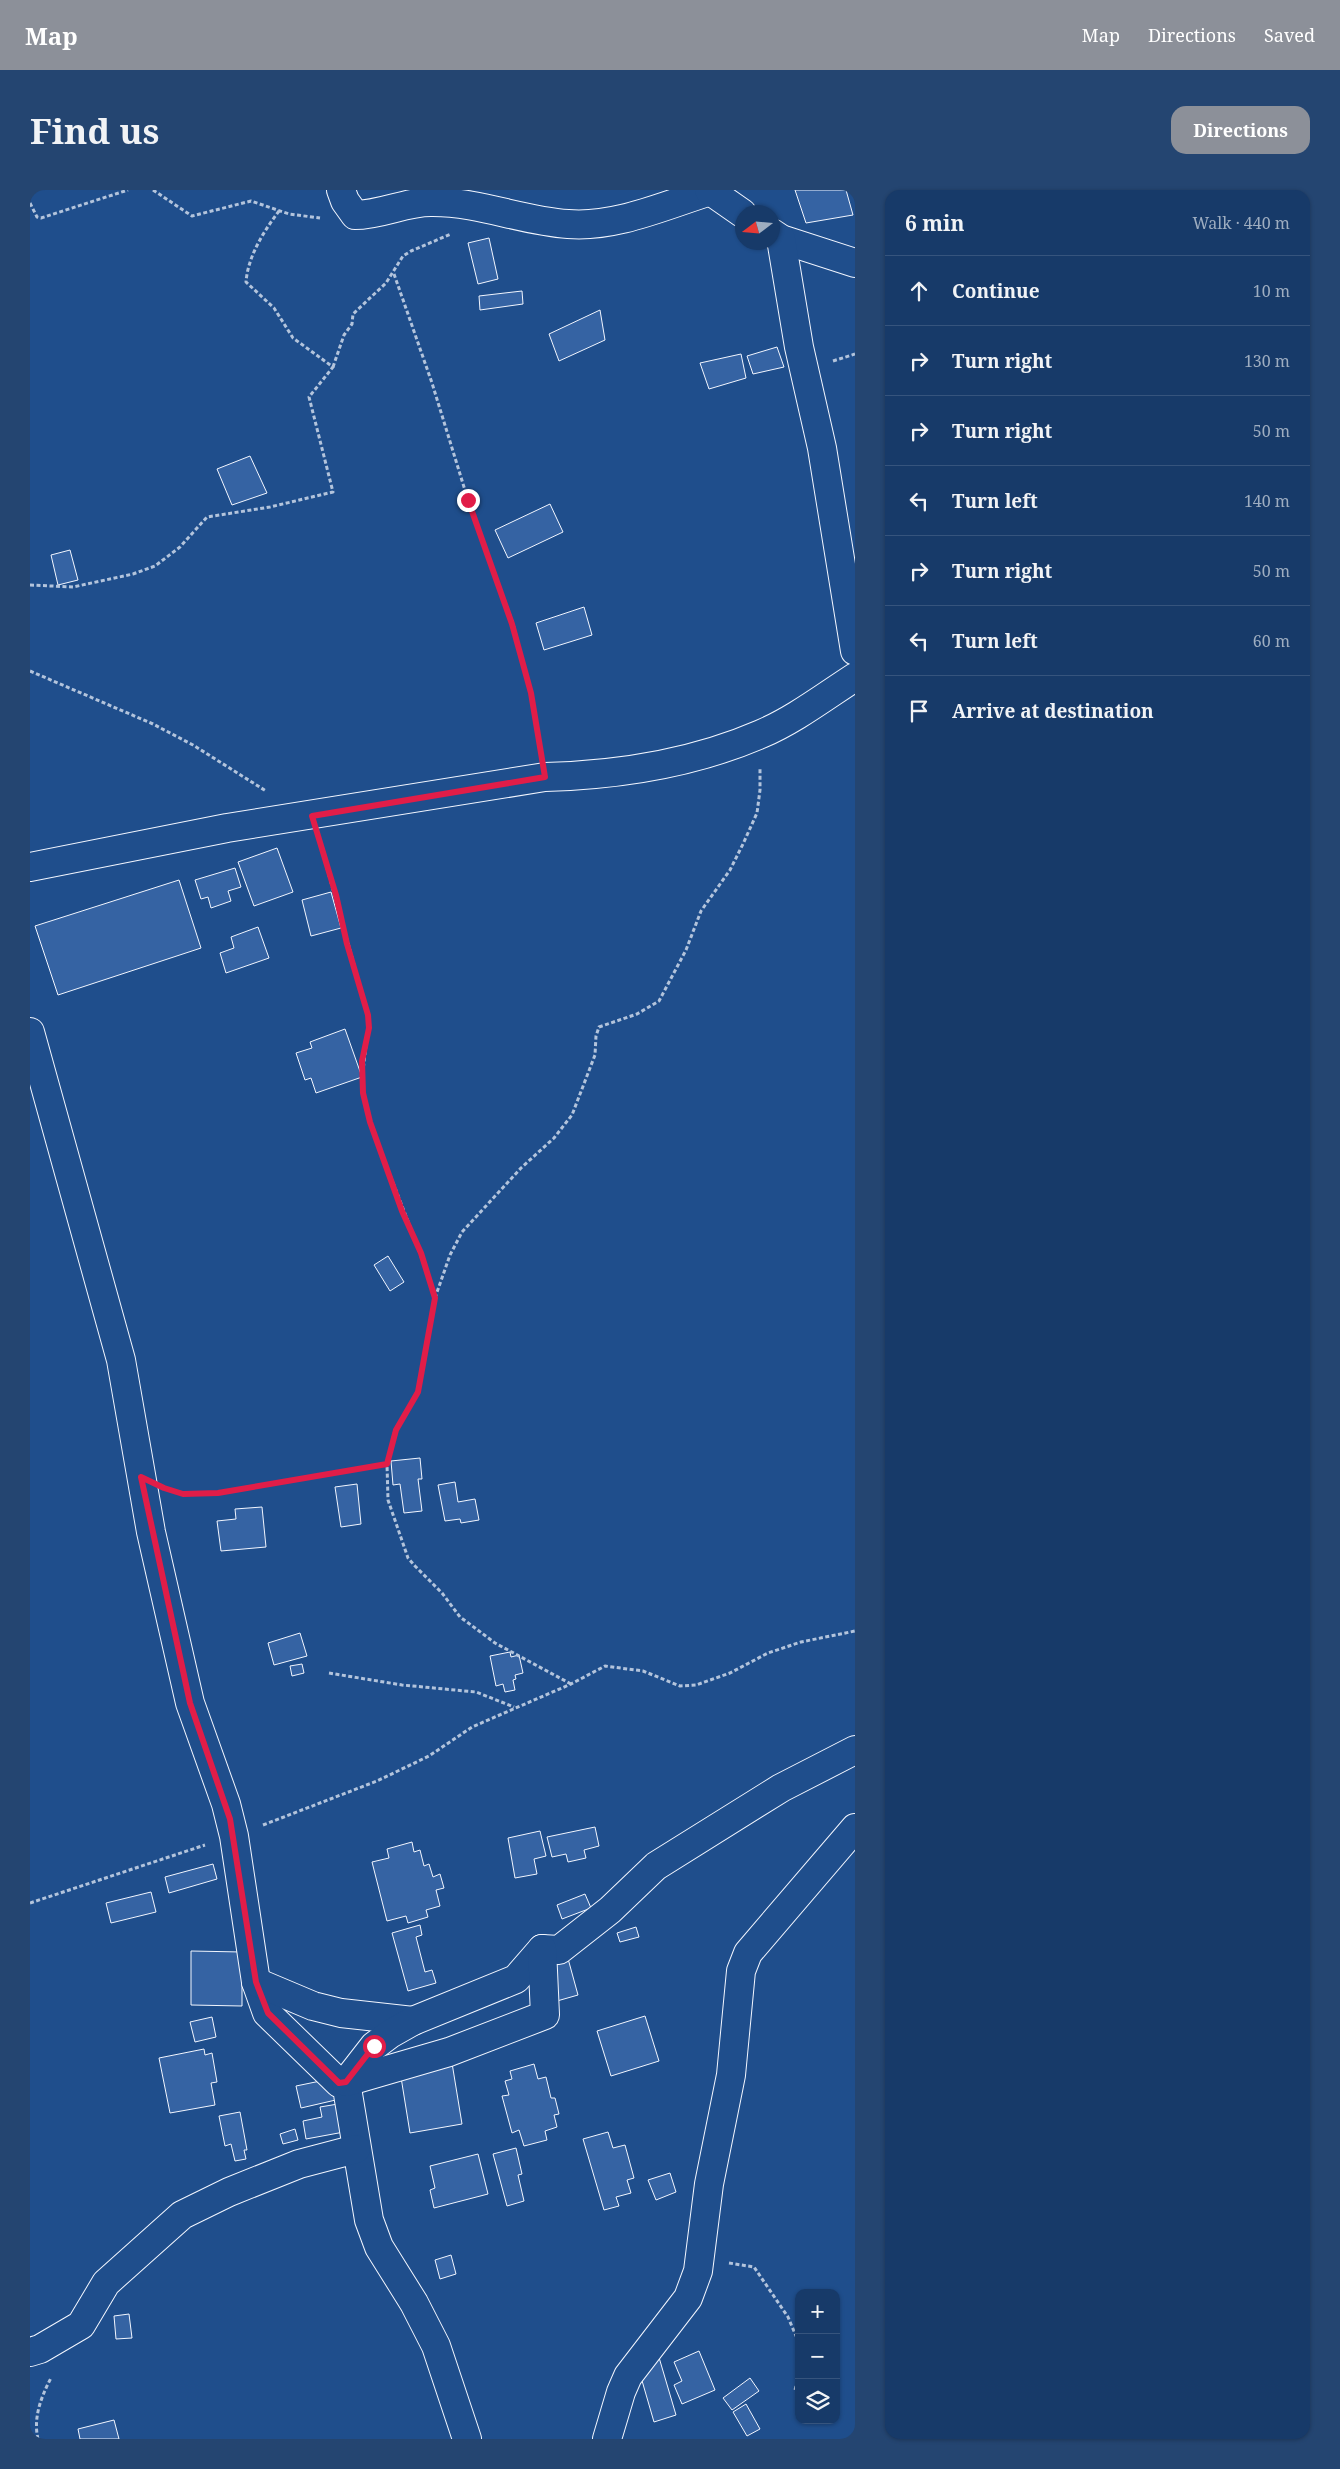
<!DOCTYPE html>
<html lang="en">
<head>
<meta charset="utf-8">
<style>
	body { margin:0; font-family:"Noto Serif",serif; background:#244571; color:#f1f3f6 }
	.controls { position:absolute; right:15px; bottom:15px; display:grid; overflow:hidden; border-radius:10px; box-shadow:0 1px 4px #0004 }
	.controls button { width:45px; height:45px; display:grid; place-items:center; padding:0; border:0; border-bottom:1px solid #36547d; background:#173a69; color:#f1f3f6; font:25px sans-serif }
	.compass { position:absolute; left:705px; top:15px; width:45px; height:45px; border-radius:50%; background:#173a69; box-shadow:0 1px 4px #0004; rotate:254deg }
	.stop { position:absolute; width:15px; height:15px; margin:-11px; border:4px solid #e11d48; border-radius:50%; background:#fff }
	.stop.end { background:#e11d48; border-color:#fff; box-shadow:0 1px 5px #0008 }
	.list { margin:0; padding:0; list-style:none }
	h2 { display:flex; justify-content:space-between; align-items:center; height:65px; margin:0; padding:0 20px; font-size:21px }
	h2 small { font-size:16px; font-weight:400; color:#9eadc0 }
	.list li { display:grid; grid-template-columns:32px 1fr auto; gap:15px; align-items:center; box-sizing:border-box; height:70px; padding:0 20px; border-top:1px solid #36547d }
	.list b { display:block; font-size:19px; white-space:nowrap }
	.list em { font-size:16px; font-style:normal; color:#9eadc0 }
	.icon { flex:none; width:28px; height:28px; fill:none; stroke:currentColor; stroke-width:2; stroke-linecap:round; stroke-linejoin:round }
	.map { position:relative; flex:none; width:825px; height:2249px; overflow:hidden; border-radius:15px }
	header { display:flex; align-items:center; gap:30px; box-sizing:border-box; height:70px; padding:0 25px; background:#8c9099; color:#fff }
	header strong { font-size:24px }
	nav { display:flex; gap:28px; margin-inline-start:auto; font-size:18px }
	.intro { display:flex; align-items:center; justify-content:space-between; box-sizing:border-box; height:120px; padding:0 30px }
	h1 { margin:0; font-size:35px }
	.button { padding:12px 22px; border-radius:15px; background:#8c9099; color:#fff; font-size:18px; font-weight:700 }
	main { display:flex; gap:30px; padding:0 30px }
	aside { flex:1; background:#173a69; border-radius:15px; box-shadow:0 1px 4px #0004 }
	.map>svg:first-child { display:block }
</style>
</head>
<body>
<header>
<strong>Map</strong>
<nav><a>Map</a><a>Directions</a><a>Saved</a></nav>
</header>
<div class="intro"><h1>Find us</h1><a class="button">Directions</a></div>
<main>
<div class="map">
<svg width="825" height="2249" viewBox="0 0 825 2249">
	<rect width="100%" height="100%" fill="#1f4e8c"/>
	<g fill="#3563a3" stroke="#f2f6ff">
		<path d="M765,0H816L823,25L776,33Z"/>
		<path d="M459,48L468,89L448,94L438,53Z"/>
		<path d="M492,101L493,114L450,120L449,106Z"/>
		<path d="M570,120L575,150L529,171L519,144Z"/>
		<path d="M747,157L754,177L723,184L717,166Z"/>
		<path d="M711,164L716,188L679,199L670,173Z"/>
		<path d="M220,266L237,303L202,315L187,279Z"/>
		<path d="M520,314L533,342L478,368L465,340Z"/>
		<path d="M40,360L48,390L28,395L21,365Z"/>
		<path d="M554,417L562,445L514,460L506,433Z"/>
		<path d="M247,658L263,702L224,716L208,672Z"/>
		<path d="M205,678L211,697L198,701L201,711L181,718L178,707L171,709L165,690Z"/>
		<path d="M149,690L171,758L28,805L5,736Z"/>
		<path d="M301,702L311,738L281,746L272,710Z"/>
		<path d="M228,737L239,768L196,783L190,763L204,758L201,747Z"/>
		<path d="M315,839L332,887L286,903L281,888L275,890L266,863L282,858L280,852Z"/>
		<path d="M358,1066L374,1092L360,1101L344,1075Z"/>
		<path d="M390,1268L392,1289H388L392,1321L374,1323L370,1294L363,1295L361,1271Z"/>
		<path d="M425,1292L428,1312L445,1309L449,1330L431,1333L430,1329L415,1331L408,1295Z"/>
		<path d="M327,1294L331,1334L311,1337L305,1297Z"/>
		<path d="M232,1317L236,1357L191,1361L187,1331L206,1329L205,1319Z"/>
		<path d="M270,1443L277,1466L244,1475L238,1453Z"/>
		<path d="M480,1462L481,1467L489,1465L493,1483L485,1485L486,1489L483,1490L485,1500L475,1502L473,1494L466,1496L460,1466Z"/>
		<path d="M272,1474L274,1483L262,1486L260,1476Z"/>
		<path d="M565,1637L569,1656L554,1660L556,1668L538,1672L536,1664L522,1667L517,1647Z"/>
		<path d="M510,1641L516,1666L504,1669L507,1684L485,1688L478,1648Z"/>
		<path d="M382,1652L384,1662L390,1660L394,1676L399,1674L403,1687L410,1684L414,1698L406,1700L410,1716L396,1720L398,1727L378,1733L376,1726L357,1731L342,1672L359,1668L357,1659Z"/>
		<path d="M183,1674L187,1689L139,1703L135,1687Z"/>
		<path d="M121,1702L126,1722L81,1733L76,1713Z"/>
		<path d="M555,1704L561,1718L532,1729L527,1715Z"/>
		<path d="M390,1735L392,1745L386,1747L395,1782L402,1780L406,1793L378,1801L362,1743Z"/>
		<path d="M606,1737L609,1747L590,1752L587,1743Z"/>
		<path d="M534,1754L548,1805L527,1811L513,1760Z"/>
		<path d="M161,1761L212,1762V1816L161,1815Z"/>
		<path d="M615,1826L629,1871L581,1886L567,1841Z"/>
		<path d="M182,1827L186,1847L165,1852L160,1832Z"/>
		<path d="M174,1859L175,1865L182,1863L187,1892L181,1893L185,1915L140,1923L129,1868Z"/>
		<path d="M422,1873L432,1934L380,1943L370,1881Z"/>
		<path d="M504,1874L508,1889L516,1887L521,1908H525L529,1924L524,1925L527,1937L515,1941L517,1950L494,1956L489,1940L482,1943L472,1906L479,1905L475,1891L482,1889L480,1881Z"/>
		<path d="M305,1888L310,1909L271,1918L266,1896Z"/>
		<path d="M308,1914L314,1942L276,1949L273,1931L292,1927L290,1917Z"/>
		<path d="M210,1922L217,1960H214L216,1969L205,1971L201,1954L195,1956L189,1926Z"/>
		<path d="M265,1939L268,1950L253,1954L250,1944Z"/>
		<path d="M578,1942L583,1958L595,1955L604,1988L597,1990L601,2003L586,2007L589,2016L574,2020L553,1949Z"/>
		<path d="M486,1958L492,1984L488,1985L494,2011L477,2016L463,1964Z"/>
		<path d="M448,1964L458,2004L404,2018L400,2000L405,1998L400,1976Z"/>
		<path d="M640,1983L646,2002L626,2010L618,1990Z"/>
		<path d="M421,2065L426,2084L410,2089L405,2070Z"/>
		<path d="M99,2124L102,2148L86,2149L84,2126Z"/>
		<path d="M669,2161L685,2200L652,2214L644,2195L652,2191L644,2172Z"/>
		<path d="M628,2164L646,2225L624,2232L606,2170Z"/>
		<path d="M720,2188L729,2201L702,2220L693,2208Z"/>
		<path d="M716,2214L730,2239L717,2246L703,2222Z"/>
		<path d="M84,2230L89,2249H50L48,2239Z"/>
	</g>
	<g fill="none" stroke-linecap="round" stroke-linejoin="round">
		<defs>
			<g id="minor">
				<path d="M311,0L315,11L325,25C352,25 377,11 403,12C449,12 493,31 538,34C586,38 635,15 681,1"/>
				<path d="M679,0L712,23"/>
				<path d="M742,43L751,49L825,73"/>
				<path d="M751,49L769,157L792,258L825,461"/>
				<path d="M0,677L197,638L515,587C589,585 662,574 731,544C764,530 794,507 825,487"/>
				<path d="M0,842L91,1170L121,1342L160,1513L196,1614L204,1646L226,1792L237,1823L309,1893L316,1892L339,2030L349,2057L384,2113L406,2156L437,2249"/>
				<path d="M226,1792L283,1816L311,1823L383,1831"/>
				<path d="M316,1892L344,1856L360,1844L383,1831L486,1789L512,1759L529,1760L580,1720L626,1676L751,1598L825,1560"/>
				<path d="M316,1892L419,1862L515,1825L512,1759"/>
				<path d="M0,2162L10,2159L51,2135L76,2093L152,2025L199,2002L269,1974L326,1959"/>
				<path d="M577,2249L591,2202L598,2186L658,2108L668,2081L679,1994L701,1885L711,1781L718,1763L825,1638"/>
			</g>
		</defs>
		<use href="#minor" stroke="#f2f6ff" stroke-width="30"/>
		<g stroke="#b3c4dc" stroke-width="3" stroke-dasharray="4 2.5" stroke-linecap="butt">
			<path d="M123,0L162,26L221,11L259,24L290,28"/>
			<path d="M0,13L7,27L11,28L98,0"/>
			<path d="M364,84L402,193L438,310L483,434L501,503L510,557"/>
			<path d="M803,171L825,164"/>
			<path d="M303,177L314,145L322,134L323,124L356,93L373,66L381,61L421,44"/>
			<path d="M0,395L43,397L103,384L125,376L150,357L177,327L240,317L303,302L279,207L303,177L263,148L244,118L216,92C218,66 234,41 249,21"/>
			<path d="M0,481L123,534L163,555L236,601"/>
			<path d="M290,653L338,825C339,851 331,875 333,901C335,924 346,946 353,967C371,1014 390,1060 405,1107"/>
			<path d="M145,1301L153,1304L188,1303L357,1274"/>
			<path d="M299,1483L372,1495L446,1502L484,1517"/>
			<path d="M541,1494L465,1453L441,1435L430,1427L412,1403L385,1376L378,1368L358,1310L357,1274L365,1240L388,1202L405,1108L420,1065L432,1042L491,978L524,948L542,925L565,865L566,846L569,837L607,824L629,811L656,760L671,721L700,680L713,654L727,623L730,600V577"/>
			<path d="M233,1635L347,1591L399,1566L442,1537L541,1494L575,1476L613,1481L650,1496L666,1495L700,1483L738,1463L771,1452L825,1441"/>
			<path d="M0,1713L175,1655"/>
			<path d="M699,2073L724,2077L758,2127L769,2153"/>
			<path d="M765,2200L769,2185"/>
			<path d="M8,2249C3,2228 11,2207 21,2188"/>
		</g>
		<use href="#minor" stroke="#1f4e8c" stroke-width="28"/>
	</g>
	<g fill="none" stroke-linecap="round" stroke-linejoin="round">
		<path stroke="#e11d48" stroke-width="6" d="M344,1856L316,1892L309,1893L238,1823L226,1792L200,1629L160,1513L111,1287L134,1298L153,1304L188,1303L357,1274L366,1240L388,1202L405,1108L391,1063L372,1021L340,932L333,903L332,871L339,838L338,825L317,754L306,705L282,626L515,587L501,503L482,434L438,310"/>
	</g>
</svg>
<div class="controls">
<button>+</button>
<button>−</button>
<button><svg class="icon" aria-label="layers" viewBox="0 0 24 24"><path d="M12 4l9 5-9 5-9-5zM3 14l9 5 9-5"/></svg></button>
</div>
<svg class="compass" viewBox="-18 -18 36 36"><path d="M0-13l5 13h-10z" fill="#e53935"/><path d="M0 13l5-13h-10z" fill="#9eadc0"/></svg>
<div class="stop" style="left:344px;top:1856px"></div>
<div class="stop end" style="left:438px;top:310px"></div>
</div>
<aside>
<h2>6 min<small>Walk · 440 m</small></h2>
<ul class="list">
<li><svg class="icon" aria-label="ahead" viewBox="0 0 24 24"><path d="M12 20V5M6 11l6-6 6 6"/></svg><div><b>Continue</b></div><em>10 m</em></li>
<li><svg class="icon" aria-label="right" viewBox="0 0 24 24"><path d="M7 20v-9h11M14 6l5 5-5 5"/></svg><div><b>Turn right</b></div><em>130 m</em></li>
<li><svg class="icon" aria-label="right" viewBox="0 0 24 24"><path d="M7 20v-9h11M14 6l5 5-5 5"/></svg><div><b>Turn right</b></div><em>50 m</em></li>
<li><svg class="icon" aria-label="left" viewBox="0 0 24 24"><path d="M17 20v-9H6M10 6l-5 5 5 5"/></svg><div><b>Turn left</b></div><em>140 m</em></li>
<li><svg class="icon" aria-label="right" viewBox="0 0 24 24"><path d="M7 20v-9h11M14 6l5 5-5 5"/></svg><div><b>Turn right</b></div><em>50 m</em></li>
<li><svg class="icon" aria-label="left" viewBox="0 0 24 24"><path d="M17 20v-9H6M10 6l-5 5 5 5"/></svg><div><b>Turn left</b></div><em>60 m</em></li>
<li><svg class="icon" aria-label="arrive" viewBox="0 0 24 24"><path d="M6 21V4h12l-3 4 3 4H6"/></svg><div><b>Arrive at destination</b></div></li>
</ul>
</aside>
</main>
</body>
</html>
